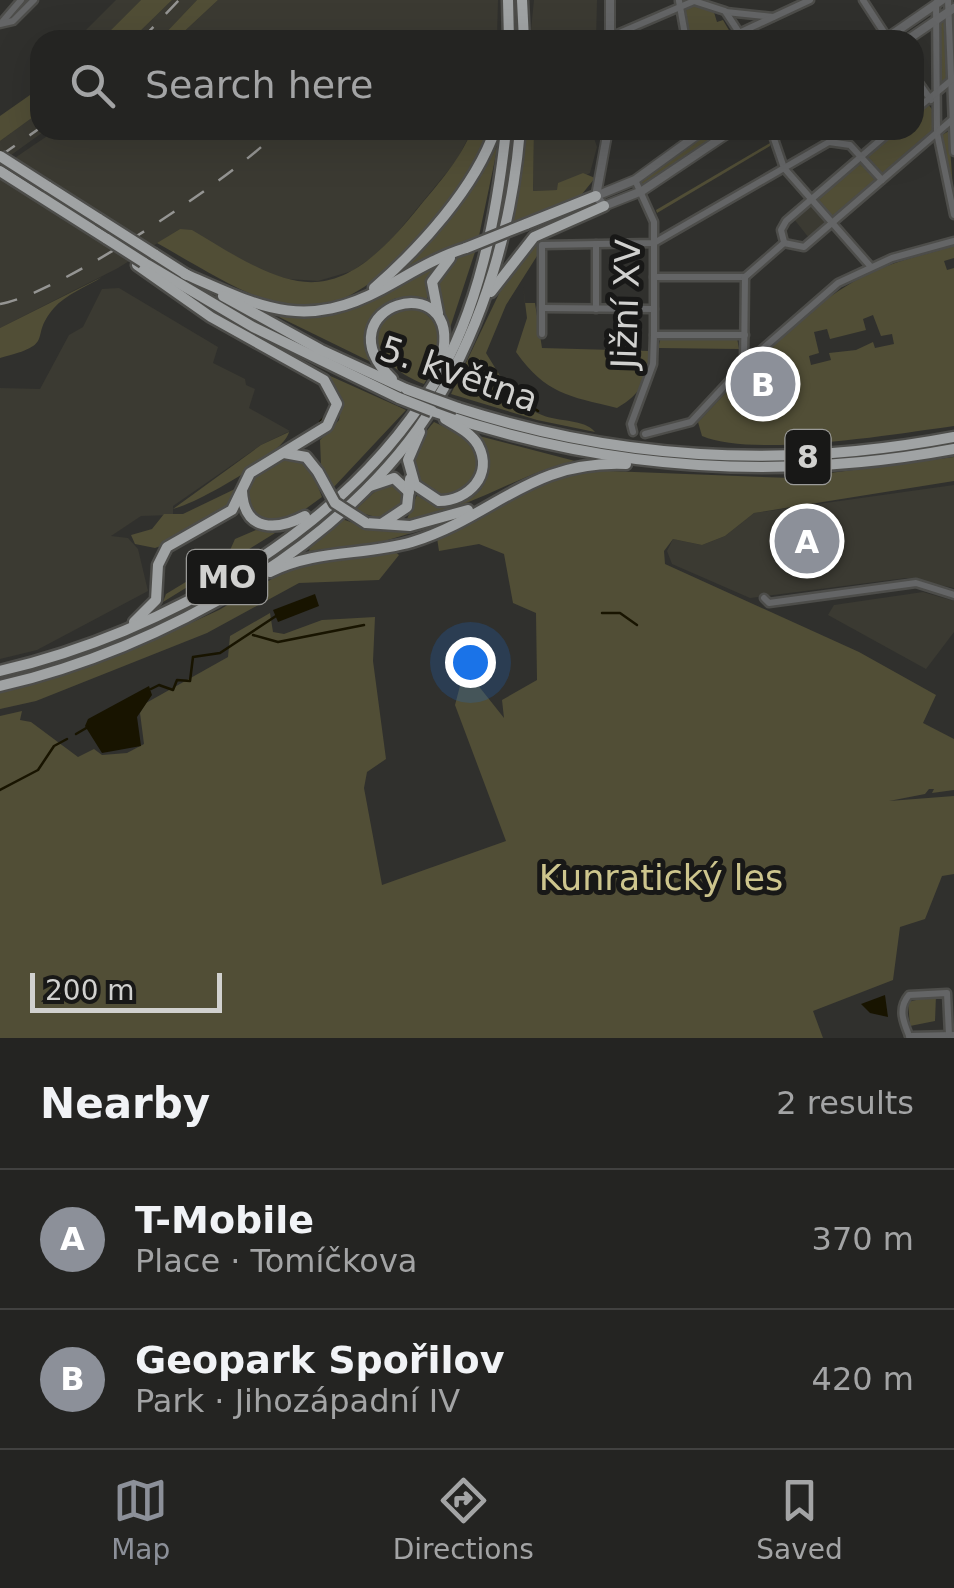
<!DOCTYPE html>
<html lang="en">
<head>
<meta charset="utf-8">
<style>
	body { margin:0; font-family:"DejaVu Sans",sans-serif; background:#2c2c2a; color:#f1f3f6 }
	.scale { position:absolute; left:30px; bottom:25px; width:192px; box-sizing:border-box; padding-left:10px; border:5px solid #d1d1cf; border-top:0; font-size:28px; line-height:35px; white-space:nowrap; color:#d1d1cf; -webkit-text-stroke:8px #181817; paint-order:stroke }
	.you { position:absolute; left:470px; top:662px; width:35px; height:35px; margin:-25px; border:8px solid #fff; border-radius:50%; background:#1a73e8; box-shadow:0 0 0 15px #1a73e833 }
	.badge { display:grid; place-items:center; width:65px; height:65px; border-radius:50%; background:#8c9099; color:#fff; font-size:32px; font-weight:700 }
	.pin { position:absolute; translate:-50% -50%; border:5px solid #fff; box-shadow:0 2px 10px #0006 }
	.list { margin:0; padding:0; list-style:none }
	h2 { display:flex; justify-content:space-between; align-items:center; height:130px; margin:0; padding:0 40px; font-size:42px }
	h2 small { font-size:32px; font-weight:400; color:#a3a4a5 }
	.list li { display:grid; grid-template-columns:65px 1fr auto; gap:30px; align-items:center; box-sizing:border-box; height:140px; padding:0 40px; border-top:2px solid #414140 }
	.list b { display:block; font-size:38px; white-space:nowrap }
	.list p { margin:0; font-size:32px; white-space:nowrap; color:#a3a4a5 }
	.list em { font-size:32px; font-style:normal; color:#a3a4a5 }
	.icon { flex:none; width:55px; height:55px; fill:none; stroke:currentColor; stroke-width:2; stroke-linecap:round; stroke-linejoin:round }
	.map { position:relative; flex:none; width:954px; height:1038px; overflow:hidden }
	.search { position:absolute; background:#242422; box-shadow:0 10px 40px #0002; left:30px; right:30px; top:30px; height:110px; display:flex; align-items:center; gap:25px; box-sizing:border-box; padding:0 35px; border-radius:30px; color:#a3a4a5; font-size:38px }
	.sheet { height:410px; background:#242422 }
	nav { display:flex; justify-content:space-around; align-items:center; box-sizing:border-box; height:140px; border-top:2px solid #414140; background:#242422; font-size:28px; color:#a3a4a5 }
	nav a { display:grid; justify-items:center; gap:5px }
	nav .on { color:#8c9099 }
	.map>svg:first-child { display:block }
</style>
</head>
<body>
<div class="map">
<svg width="954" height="1038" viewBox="0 0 954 1038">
	<rect width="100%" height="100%" fill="#30302d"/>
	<g fill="#3b3a32">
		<path d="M116,0H141L101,40H87L82,34Z"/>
		<path d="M172,0H197L159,40H131Z"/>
		<path d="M218,0H498L497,36L496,40H175Z"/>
		<path d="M534,0H597L596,40H530Z"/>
		<path d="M40,112V130H46L0,163V141Z"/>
		<path d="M56,130H472L457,160L383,250L352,271L318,281L274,278L180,229L118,268L0,328V168Z"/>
		<path d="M534,130H599L593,135L597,147L590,173L557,190L533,191Z"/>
		<path d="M811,204L827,222L809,238L794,219Z"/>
		<path d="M119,288L218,347L213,363L245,379L246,385L255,389L249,408L290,431L261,445L173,506V515L141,516L111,536L128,538L138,549L148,591L37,650L0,659V388L40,389L69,335L83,327L102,289Z"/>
		<path d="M954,485V588L906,578L750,598L672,564L667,551L673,539L702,545L725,536L754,513Z"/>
		<path d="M923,592L954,601V632L926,669L828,615L834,605Z"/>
	</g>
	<g fill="#514e36" fill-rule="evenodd">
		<path d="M141,0H172L131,40H101Z"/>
		<path d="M197,0H218L175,40H159Z"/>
		<path d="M695,4L713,9L717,22L723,20L730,32L713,40H689L682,7Z"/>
		<path d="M946,20L948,79L942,84L938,24Z"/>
		<path d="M40,88V112L0,141V116Z"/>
		<path d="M928,104L934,112V131L882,175L867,156L898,130H914V116Z"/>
		<path d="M472,130H492C478,169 449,201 423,232C322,350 271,308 157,243L180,229L192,230C291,290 331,315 415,212C436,186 459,162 472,130Z"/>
		<path d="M527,130H534L533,191L557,190L558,183L583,173L595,178L578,199L512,223Z"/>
		<path d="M711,130H726L642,187L640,180Z"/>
		<path d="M949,131L954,205L940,136Z"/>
		<path d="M770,143V146L657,213L656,210Z"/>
		<path d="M498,145L479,236L400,272L468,193Z"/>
		<path d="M860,162L876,181L832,218L817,200Z"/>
		<path d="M537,241V256L506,305L486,353L502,379L496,393C514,398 525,408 542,415C558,422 585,419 595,432L537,420L451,394L507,277Z"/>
		<path d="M954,246V258L944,261L947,270L954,268V426C895,434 755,458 702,436L698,422C747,371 802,307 866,275C893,261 925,255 954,246ZM873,315L881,336L892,334L894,344L875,348L873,342L856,350L829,353L831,360L811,365L809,356L819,353L814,332L827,329L830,339L866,330L863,319Z"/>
		<path d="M476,249L450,328L441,308L438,279L453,260Z"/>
		<path d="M433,268L427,299L396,298C366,312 364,335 371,362L279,317L341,311Z"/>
		<path d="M102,277C88,286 65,295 54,308C27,339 59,343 0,358V328Z"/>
		<path d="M523,286L525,303H535L542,348L649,351C649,379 641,394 617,408C568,396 546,394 516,352L527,318Z"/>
		<path d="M410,306C450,320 442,352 424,384C381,368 347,325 410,306Z"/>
		<path d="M661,337L737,338L739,349L658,348Z"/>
		<path d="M288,357L406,410L332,489L321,464L320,440L339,420L342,398L330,380Z"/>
		<path d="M434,422L462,435L477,454C480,481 468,488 444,497L421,486C407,462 417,441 434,422Z"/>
		<path d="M289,432C283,455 198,503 173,509L261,445Z"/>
		<path d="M479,436L575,461C516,474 468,512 407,519L417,495C440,513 488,505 487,468C486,458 480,446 479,436Z"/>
		<path d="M283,457L296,462L302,458L312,471L322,497L293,518L266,523L253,515L248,488L259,472Z"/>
		<path d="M954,457V481L754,513L725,536L702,545L673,539L664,551L665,564L859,652L936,695L923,723L954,739V790L932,793L934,789H929L925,794L889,801L954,796V874L942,876L925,919L900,927L893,980L813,1011L823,1038H0V716L22,711L20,720L31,722L78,757L94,749L102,755L127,753L144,744L140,713L146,703L228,657L230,636L270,613L273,632L284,634L322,620L375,617L373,661L386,759L367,772L364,788L382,885L506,841L455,705L461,682L477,684L504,718L502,700L537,680L536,613L513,603L504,554L479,544L439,551L437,538L536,485L583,470L791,478Z"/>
		<path d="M395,482L405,495L404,503L383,519L354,511L383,484Z"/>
		<path d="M237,488L227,510L164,545L155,548L135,544L131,535L152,529L164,514H183Z"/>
		<path d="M342,519L376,531L435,526L381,542L309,551L311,544Z"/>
		<path d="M256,530L275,533L163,602L166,594L227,557L235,539Z"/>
		<path d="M393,550L399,555L379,580L299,583L207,633L36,701L0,709V693L136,648L219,610L292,567L317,559Z"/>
		<path d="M936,995L935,1021L910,1026L908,1002Z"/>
	</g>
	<g fill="#181400">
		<path d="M315,594L319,606L278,622L273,610Z"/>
		<path d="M149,686L152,695L137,717L141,746L102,753L85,726L88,719Z"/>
		<path d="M885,995L888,1017L870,1013L861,1004Z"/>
	</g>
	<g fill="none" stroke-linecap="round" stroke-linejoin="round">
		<g stroke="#181400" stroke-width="2.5">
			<path d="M499,393L517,397L538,411"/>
			<path d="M498,395L503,383"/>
			<path d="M320,422L327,415"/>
			<path d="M602,613H620L637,625"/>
			<path d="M253,635L278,642L364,625"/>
			<path d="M151,689L159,685L173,690L177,680L190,681L193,657L220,653L276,616"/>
			<path d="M76,734L88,727"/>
			<path d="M0,790L38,770L54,746L67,739"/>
		</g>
		<defs>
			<g id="minor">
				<path d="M863,0L889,40"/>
				<path d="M948,0L954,152"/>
				<path d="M679,1L686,40"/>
				<path d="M936,3L937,133L954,215"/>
				<path d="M726,12L773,17"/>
				<path d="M3,21L21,0"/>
				<path d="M0,24L13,21L34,0"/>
				<path d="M610,37L694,1L725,11L744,40"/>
				<path d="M724,40L810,0"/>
				<path d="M914,76L931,100"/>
				<path d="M914,111L954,78"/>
				<path d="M771,130L784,168L871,267"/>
				<path d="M784,242L781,230L786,221L892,130"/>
				<path d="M784,243L804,247L954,118"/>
				<path d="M596,244V309"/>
				<path d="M654,277H745"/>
				<path d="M745,277L784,243"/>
				<path d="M542,308L654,309"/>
				<path d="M542,334V245L654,243L829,142L850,145L882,180"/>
				<path d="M654,335H745"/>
				<path d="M744,364L745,277"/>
				<path d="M633,432L631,424L653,364L654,335V222L635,180"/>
				<path d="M645,434L691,422L744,365L838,283L892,258L954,241"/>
				<path d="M764,598L769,603L916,583L954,595"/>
				<path d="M909,1036L954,1035"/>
				<path d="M910,1038C904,1023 897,1009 909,995L947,993L949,1035"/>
			</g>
			<g id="tertiary">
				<path d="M610,40V0"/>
				<path d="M884,40L942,0"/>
				<path d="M907,40L954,8"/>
				<path d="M596,196L604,206L642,191L733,130"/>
				<path d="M596,196L635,180L704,130"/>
				<path d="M596,196L608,130"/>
			</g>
			<g id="trunk">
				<path d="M508,0L509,40"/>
				<path d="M522,0L524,40"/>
				<path d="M0,171L107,239"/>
				<path d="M47,186L99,219"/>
				<path d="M526,224L596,196"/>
				<path d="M154,254L187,275"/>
				<path d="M143,262L253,327L399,398"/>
				<path d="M185,274C260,307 304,331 382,289C410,274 436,257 466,248"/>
				<path d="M374,288C420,248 475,188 495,130"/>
				<path d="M491,292L534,237L604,206"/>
				<path d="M223,296L321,350L406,389"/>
				<path d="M438,313L432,282L450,258"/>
				<path d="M392,379C318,306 464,263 442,357"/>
				<path d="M458,408C622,461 786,469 954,437"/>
				<path d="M432,411C603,470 776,482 954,449"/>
				<path d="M420,432L408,460L415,485L439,501C468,501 494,475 478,445C471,433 457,426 445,419"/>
				<path d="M284,453L306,457L318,472"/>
				<path d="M370,486L394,478L409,492"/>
				<path d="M242,491C244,532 276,531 305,516"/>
				<path d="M366,523L410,526L468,510"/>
				<path d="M383,523L407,507L410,479"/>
				<path d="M270,572C317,549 364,556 412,542C495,516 530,460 626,464"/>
				<path d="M134,622L156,600L158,565L167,547L232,510L250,473L327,426L337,404L324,380L211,317L137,265"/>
				<path d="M0,671C165,632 343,532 434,384C479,311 497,214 506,130"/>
				<path d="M0,686C160,649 348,546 435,403C485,321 512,225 520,130"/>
			</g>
		</defs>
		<use href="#minor" stroke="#4d4d4a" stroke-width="11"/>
		<use href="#tertiary" stroke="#4d4d4a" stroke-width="12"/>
		<use href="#trunk" stroke="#4d4d4a" stroke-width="15"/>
		<use href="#minor" stroke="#646566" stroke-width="6"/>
		<use href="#tertiary" stroke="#646566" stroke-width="8"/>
		<use href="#trunk" stroke="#a0a3a4" stroke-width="10"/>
		<g stroke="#959593" stroke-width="2.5" stroke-dasharray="18 18" stroke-linecap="butt">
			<path d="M141,40L179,0"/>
			<path d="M0,156L40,128"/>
			<path d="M0,304C57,295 238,175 279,130"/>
		</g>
		<defs>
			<g id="trunk-bridge">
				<path d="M0,156L47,186"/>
				<path d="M99,219L154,254"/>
				<path d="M107,239L143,262"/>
				<path d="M466,248L526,224"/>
				<path d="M406,389L458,408"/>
				<path d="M399,398L432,411"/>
				<path d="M318,472L335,503L366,523"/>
			</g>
		</defs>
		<use href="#trunk-bridge" stroke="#4d4d4a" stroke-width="15" stroke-linecap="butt"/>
		<use href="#trunk-bridge" stroke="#a0a3a4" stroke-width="10"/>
	</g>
	<g text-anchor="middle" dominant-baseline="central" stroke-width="10" stroke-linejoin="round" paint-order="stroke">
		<g fill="#181817" stroke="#9a9a98" stroke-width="2.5">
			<rect x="785.5" y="430" width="45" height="54" rx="8"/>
			<rect x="187" y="550" width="80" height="54" rx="8"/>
		</g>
		<g font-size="32" font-weight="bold" fill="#d1d1cf">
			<text x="808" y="457">8</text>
			<text x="227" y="577">MO</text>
		</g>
		<g font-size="35" fill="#d1d1cf" stroke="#181817">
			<text transform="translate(626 304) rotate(-88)">Jižní XV</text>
			<text transform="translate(459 374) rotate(19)">5. května</text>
		</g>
		<g font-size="35" fill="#cdc58d" stroke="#181817">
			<text x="661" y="878">Kunratický les</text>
		</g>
	</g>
</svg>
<div class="scale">200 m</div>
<div class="you"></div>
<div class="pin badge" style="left:807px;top:541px">A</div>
<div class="pin badge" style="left:763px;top:384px">B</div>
<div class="search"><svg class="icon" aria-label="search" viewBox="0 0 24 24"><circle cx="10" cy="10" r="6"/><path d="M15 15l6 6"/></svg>Search here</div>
</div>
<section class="sheet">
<h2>Nearby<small>2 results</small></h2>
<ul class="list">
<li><span class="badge">A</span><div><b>T-Mobile</b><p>Place · Tomíčkova</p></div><em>370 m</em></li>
<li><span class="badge">B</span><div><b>Geopark Spořilov</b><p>Park · Jihozápadní IV</p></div><em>420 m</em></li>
</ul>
</section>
<nav>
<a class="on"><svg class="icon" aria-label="map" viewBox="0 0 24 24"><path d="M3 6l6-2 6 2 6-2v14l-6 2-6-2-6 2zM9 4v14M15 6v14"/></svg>Map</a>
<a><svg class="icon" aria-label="directions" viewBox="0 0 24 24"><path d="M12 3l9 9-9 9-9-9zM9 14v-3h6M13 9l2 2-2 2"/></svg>Directions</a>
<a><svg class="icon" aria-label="saved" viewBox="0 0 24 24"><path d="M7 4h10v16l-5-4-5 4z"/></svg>Saved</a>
</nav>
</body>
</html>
